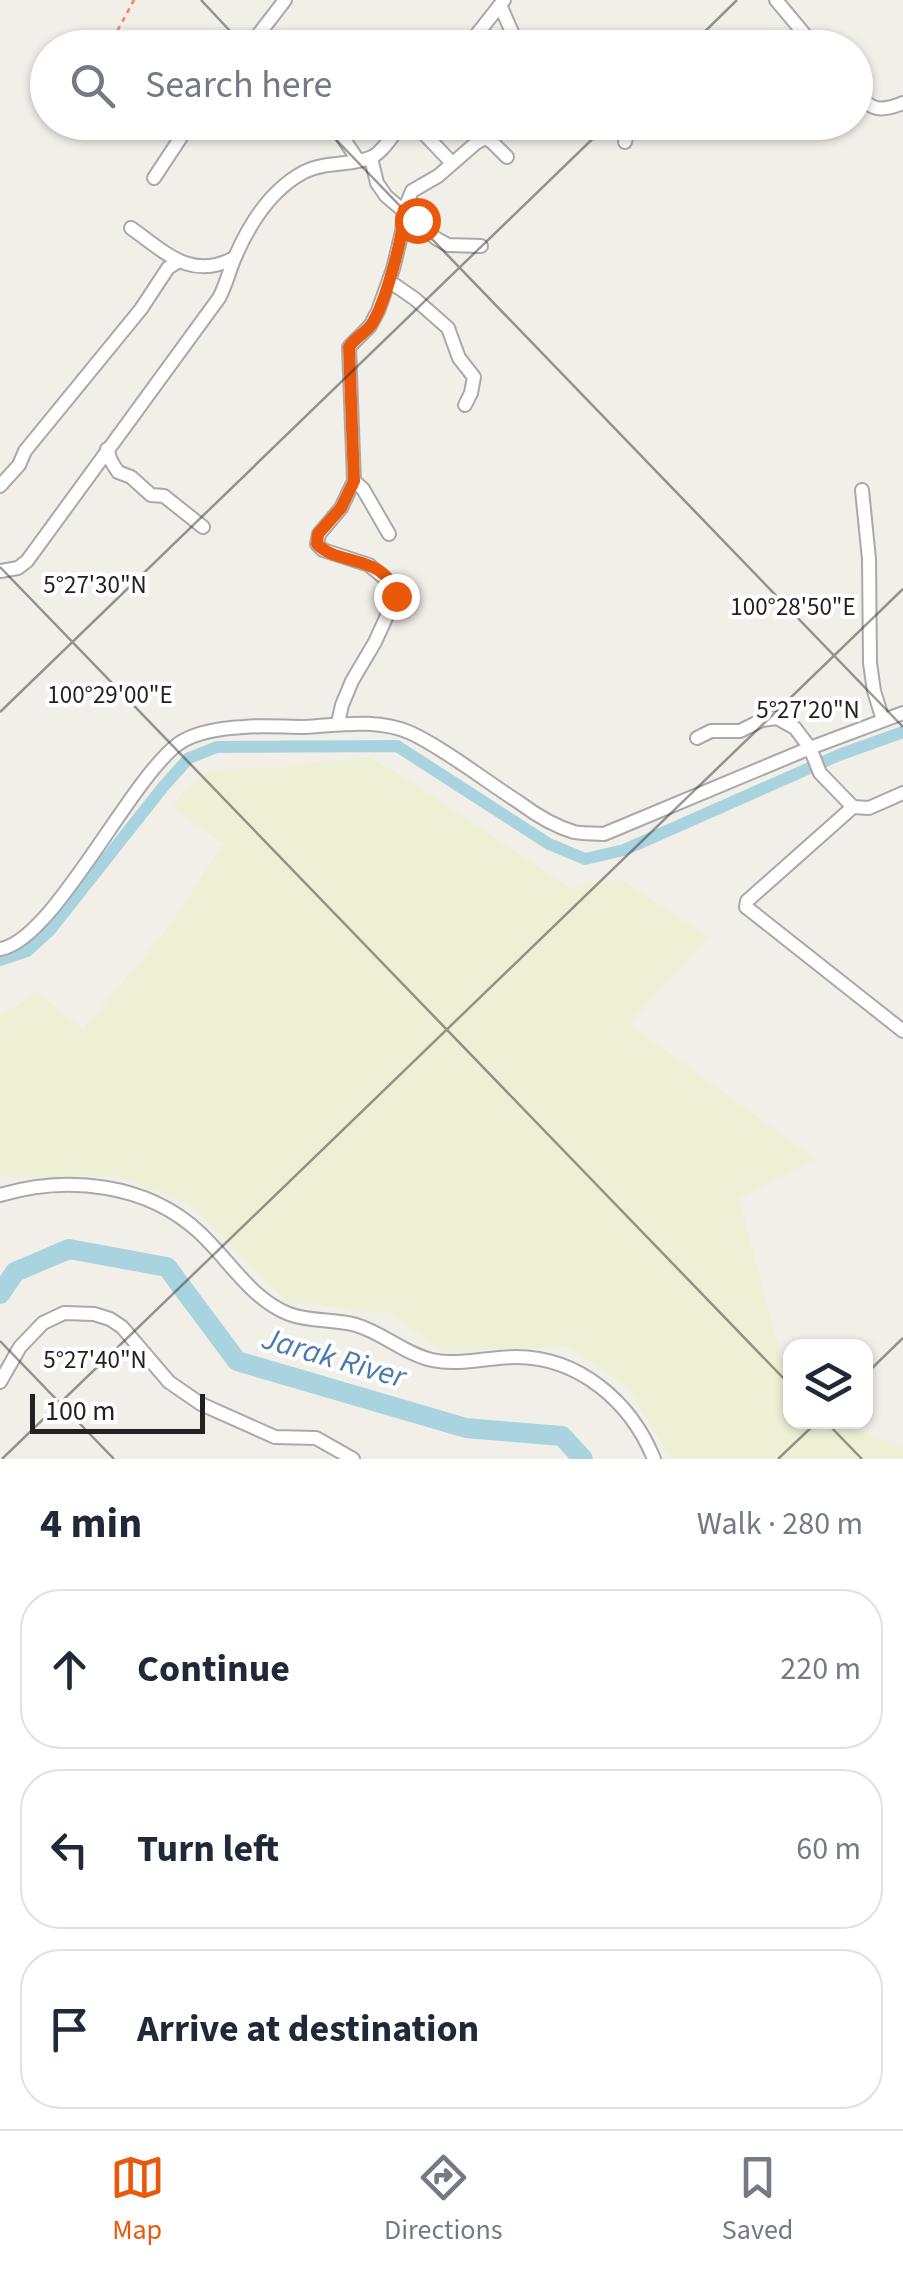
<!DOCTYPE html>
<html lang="en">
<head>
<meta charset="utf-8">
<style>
	body { margin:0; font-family:"Source Sans 3",sans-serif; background:#f2f2f3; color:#1f2937 }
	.controls { position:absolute; right:30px; bottom:30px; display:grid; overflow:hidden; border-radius:20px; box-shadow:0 2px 8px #0004 }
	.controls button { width:90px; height:90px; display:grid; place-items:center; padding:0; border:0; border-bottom:2px solid #e0e1e3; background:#fff; color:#1f2937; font:50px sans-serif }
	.scale { position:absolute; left:30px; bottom:25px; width:175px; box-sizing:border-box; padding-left:10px; border:5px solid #222; border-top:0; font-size:28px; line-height:35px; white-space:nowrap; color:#222; -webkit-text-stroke:8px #fff; paint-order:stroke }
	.stop { position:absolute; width:30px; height:30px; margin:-22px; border:8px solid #ea580c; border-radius:50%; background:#fff }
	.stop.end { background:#ea580c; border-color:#fff; box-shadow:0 2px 10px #0008 }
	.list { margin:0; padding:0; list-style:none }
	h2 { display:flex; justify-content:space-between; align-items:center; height:130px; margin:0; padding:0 40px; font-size:42px }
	h2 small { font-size:32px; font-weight:400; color:#747a83 }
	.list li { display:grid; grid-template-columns:65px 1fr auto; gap:30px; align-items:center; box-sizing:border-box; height:160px; margin:0 20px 20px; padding:0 20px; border:2px solid #e0e1e3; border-radius:40px }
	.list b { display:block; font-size:38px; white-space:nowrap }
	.list em { font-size:32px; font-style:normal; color:#747a83 }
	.icon { flex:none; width:55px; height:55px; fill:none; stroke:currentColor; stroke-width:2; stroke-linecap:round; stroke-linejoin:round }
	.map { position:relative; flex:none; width:903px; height:1459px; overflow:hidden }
	.search { position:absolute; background:#fff; box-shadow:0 2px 8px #0004; left:30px; right:30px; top:30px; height:110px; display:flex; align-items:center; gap:25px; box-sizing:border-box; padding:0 35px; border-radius:55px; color:#747a83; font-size:38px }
	.sheet { height:670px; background:#fff }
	nav { display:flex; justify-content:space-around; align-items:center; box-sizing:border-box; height:140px; border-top:2px solid #e0e1e3; background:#fff; font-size:28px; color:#747a83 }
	nav a { display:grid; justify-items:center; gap:5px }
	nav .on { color:#ea580c }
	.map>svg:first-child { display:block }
</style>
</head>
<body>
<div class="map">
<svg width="903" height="1459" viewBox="0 0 903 1459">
	<rect width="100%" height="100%" fill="#f2efe9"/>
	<path fill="#eef0d5" d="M370,758L408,779L568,886L623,880L709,937L629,1024L816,1159L739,1198L790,1391V1422H831L903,1446V1459H671L627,1387L569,1347L442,1351L391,1314L286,1301L191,1205L119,1176L0,1178V1015L38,993L83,1029L171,924L223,844L173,808L181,794L209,772Z"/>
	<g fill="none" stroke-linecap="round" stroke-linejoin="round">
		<path stroke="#a9d3df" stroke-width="12" d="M0,960L27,951L50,930L163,787L189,758L217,747L397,746L549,844L585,859L624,850L839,755L903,732"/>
		<path stroke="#a9d3df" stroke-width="20" d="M0,1294L15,1272L69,1249L167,1267L237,1361L466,1428L562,1436L583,1459"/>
		<defs>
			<g id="street">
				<path d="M776,0L816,48"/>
				<path d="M500,5L519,48"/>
				<path d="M248,48L285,0"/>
				<path d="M466,48L504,0"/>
				<path d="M856,93C872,111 881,112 903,103"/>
				<path d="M413,122L452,163"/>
				<path d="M621,122L627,133L625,142"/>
				<path d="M341,135L358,160"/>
				<path d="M371,158L377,183L386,196L437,239L448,245L481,246"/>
				<path d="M154,178L191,122"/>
				<path d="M131,228C165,252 191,281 234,258"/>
				<path d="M389,281L415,299L448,328L459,358L474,377L471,393L465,405"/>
				<path d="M107,449L111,461L118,472L131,477L151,495L164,496L203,527"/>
				<path d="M354,481L363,489L389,534"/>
				<path d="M0,486L19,465L25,451L141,309L168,268L179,261"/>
				<path d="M862,490L869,559L870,663L874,691L883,720"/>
				<path d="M0,571L18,568L27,561L219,298C227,283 229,270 236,255C250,223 272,189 304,172C325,161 353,166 372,157C384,151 394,133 403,122"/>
				<path d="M338,723L342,705L352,681L375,642L396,596L393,585L369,565L323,550L317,544L319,534L341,508L354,481L349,347L370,326L378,311L393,269L402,232L404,210L412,191L438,176L476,143L485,138L492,142L507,157"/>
				<path d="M697,738L711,731H740L762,720L777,718L795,728L810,748L820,773L853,807"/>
				<path d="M903,793L869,808L853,807L747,901L746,907L903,1031"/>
				<path d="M0,949C53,941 128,782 178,744C195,732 224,728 244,727C264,725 285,727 305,727C340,725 377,718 411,733C445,749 487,782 520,803C536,815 554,826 574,832C583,834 594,833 604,834L810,748L903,713"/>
				<path d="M0,1195C67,1175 147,1183 200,1233C229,1260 251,1299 289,1314C310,1322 335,1319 356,1325C383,1333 405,1354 432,1360C460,1366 488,1357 516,1357C579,1357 631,1402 654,1459"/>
				<path d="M0,1382L20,1347L43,1323L64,1313L94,1314L110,1319L122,1327L169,1382L201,1404L275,1437L316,1438L353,1459"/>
			</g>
		</defs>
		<use href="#street" stroke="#a9a9a9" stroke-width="16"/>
		<path stroke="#fb7f71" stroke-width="2.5" stroke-dasharray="5 5" stroke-linecap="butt" d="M108,48L134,0"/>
		<use href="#street" stroke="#fff" stroke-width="12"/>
	</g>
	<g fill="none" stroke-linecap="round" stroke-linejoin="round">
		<path stroke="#ea580c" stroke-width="12" d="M396,596C387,554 337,566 317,544L318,534L341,508L354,481L349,347C355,338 365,333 371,325C385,305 404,235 404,210L417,220"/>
	</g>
	<path fill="none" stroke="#222" stroke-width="2.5" stroke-opacity="0.45" d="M201,0L246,48M688,48L737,0M319,122L903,727M0,567L790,1385M0,712L610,122M0,1341L114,1459M866,1374L903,1338M826,1422L862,1459M2,1459L903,589M778,1459L817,1422"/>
	<g text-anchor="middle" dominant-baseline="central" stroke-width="8" stroke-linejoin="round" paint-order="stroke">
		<g font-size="32" font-style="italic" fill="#497aac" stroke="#fff">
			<text transform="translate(334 1358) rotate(16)">Jarak River</text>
		</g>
	</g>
	<g font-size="25" text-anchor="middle" fill="#222" stroke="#fff" stroke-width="8" stroke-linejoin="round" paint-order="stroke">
		<text x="95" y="593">5°27'30"N</text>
		<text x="793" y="615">100°28'50"E</text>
		<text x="110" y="703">100°29'00"E</text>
		<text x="808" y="718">5°27'20"N</text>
		<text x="95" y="1368">5°27'40"N</text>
	</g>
</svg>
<div class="controls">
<button><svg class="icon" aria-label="layers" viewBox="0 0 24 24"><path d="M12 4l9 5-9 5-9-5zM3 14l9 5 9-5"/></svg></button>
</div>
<div class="scale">100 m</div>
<div class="stop" style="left:417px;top:220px"></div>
<div class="stop end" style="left:396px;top:596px"></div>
<div class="search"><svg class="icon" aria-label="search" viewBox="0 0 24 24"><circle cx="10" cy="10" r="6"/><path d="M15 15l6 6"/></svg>Search here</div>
</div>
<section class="sheet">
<h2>4 min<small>Walk · 280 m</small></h2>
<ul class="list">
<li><svg class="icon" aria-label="ahead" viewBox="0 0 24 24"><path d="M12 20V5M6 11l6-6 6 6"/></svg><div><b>Continue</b></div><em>220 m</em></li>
<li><svg class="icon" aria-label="left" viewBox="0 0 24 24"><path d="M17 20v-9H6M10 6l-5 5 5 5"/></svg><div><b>Turn left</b></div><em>60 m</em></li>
<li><svg class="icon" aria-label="arrive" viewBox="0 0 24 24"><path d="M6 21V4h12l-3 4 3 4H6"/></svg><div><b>Arrive at destination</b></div></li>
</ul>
</section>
<nav>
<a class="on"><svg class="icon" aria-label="map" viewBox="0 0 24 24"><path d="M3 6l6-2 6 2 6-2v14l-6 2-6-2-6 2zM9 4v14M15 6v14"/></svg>Map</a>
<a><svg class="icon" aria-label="directions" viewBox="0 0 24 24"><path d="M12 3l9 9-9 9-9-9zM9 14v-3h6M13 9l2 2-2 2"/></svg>Directions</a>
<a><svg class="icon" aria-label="saved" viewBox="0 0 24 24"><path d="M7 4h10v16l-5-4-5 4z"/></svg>Saved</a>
</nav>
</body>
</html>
